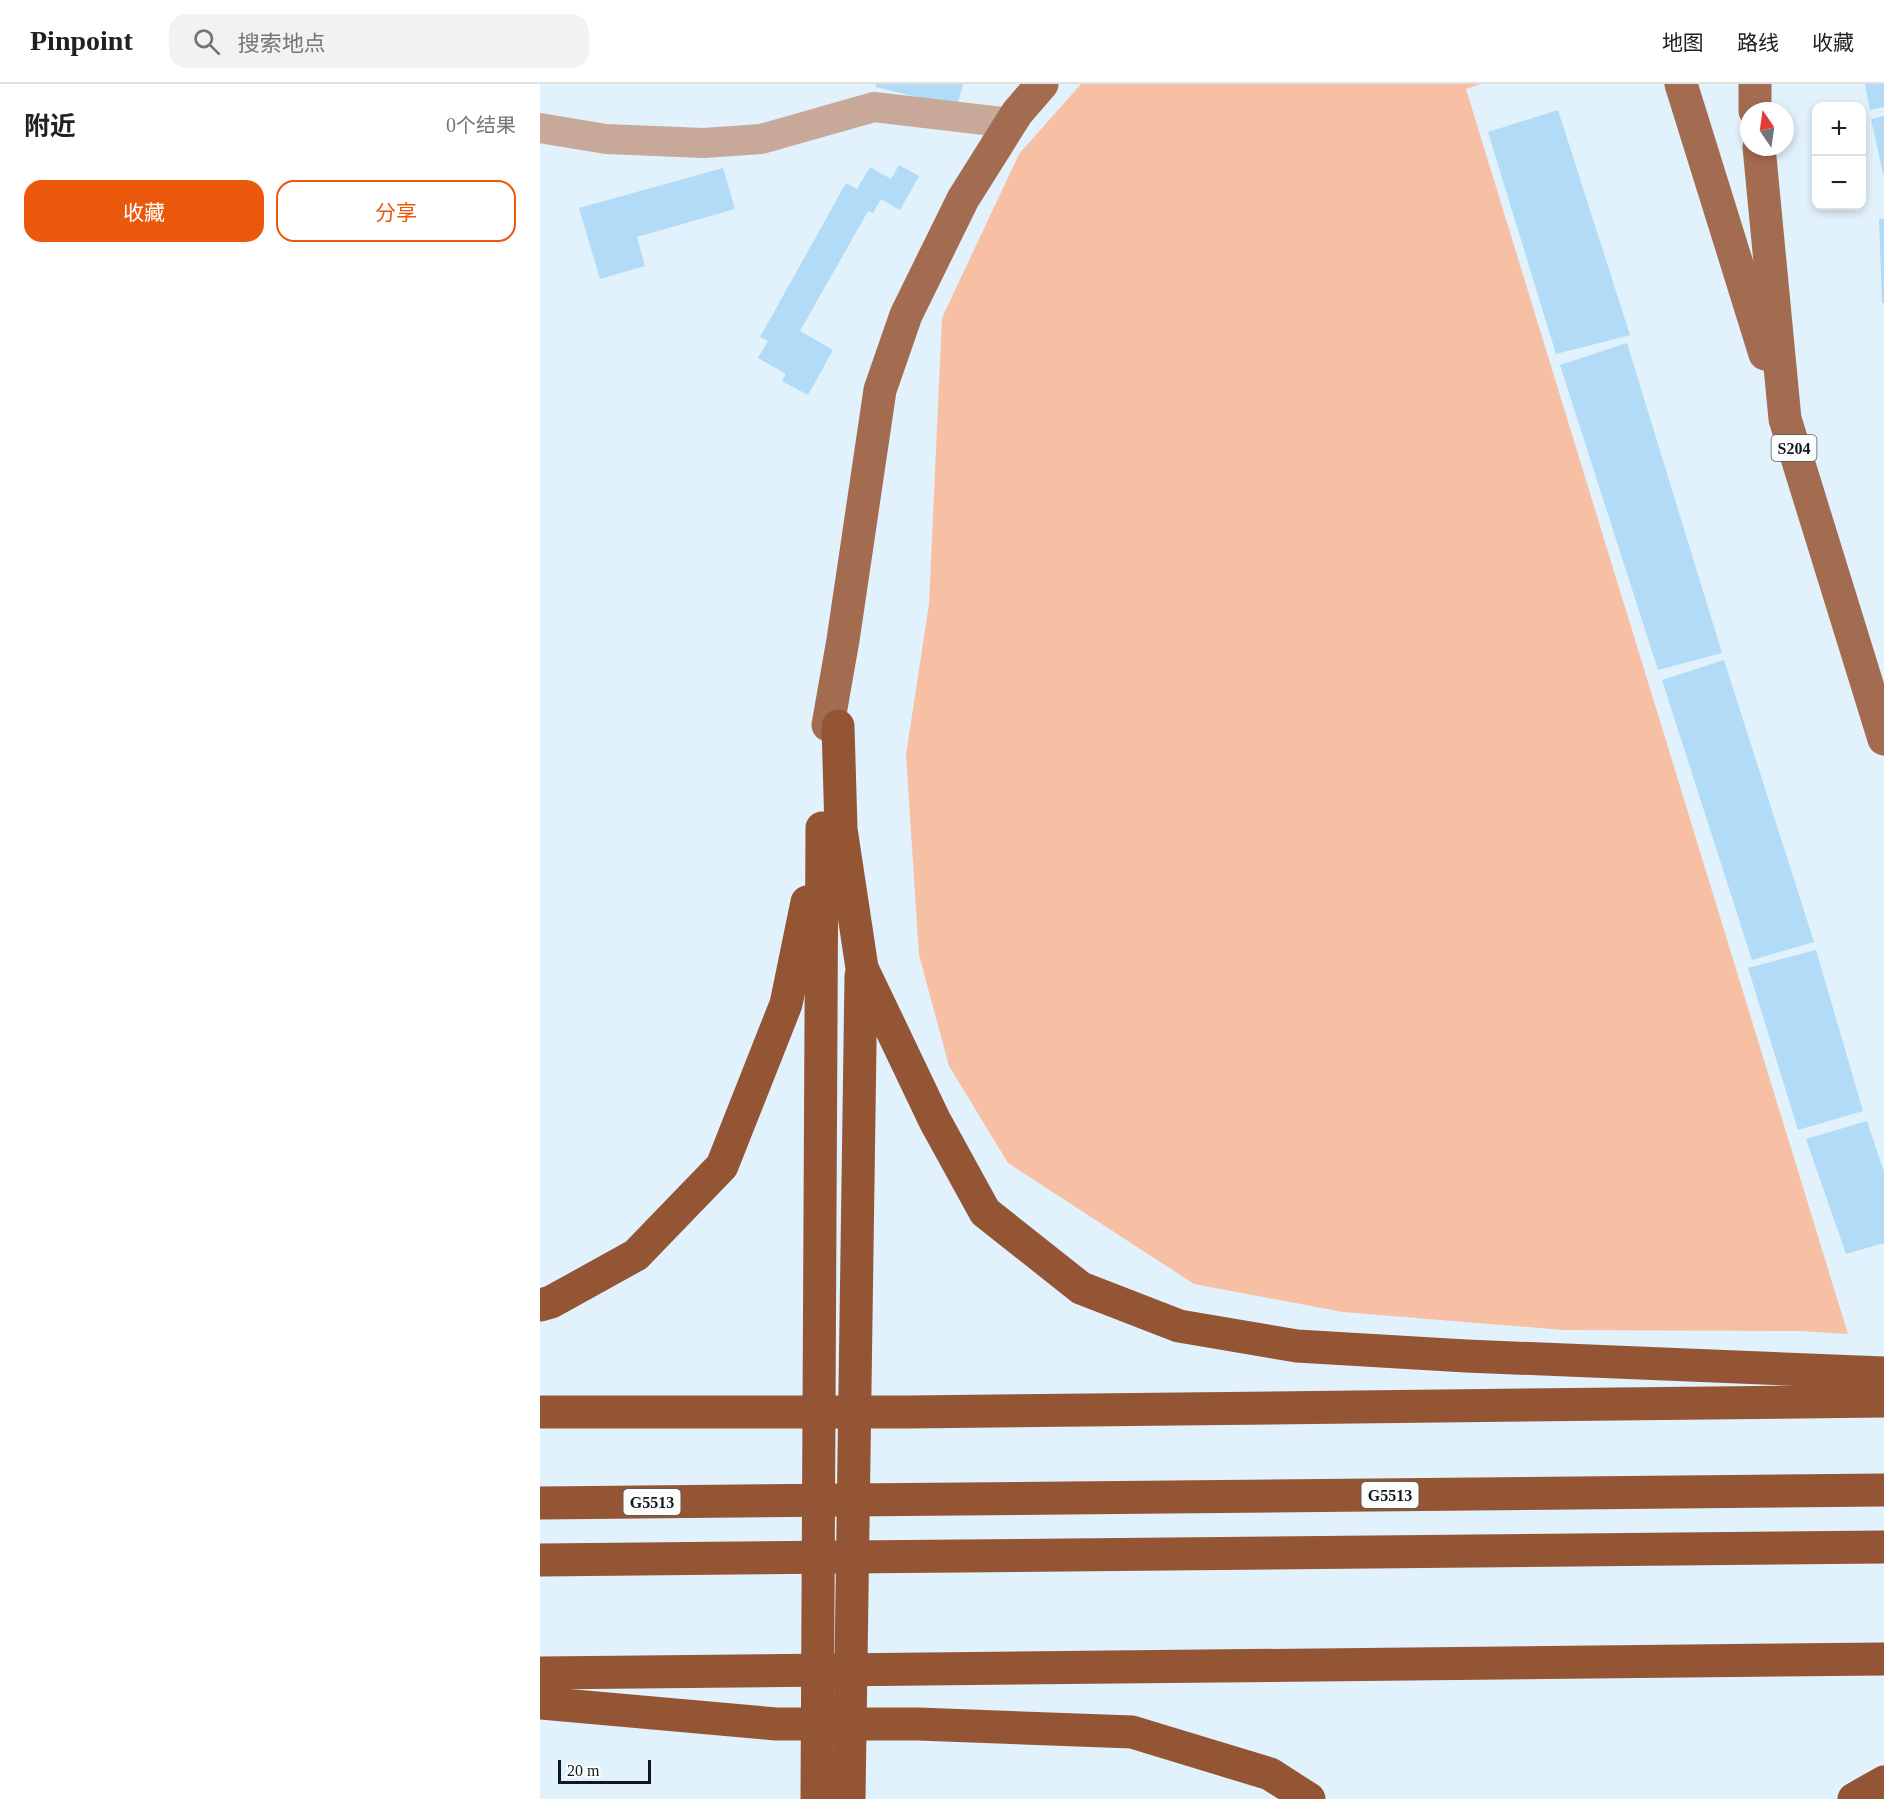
<!DOCTYPE html>
<html lang="zh">
<head>
<meta charset="utf-8">
<style>
	body { margin:0; font-family:"Times New Roman","Noto Sans SC",serif; background:#f2f2f2; color:#202124 }
	.controls { position:absolute; right:18px; top:18px; display:grid; overflow:hidden; border-radius:12px; box-shadow:0 3px 9px #0003 }
	.controls button { width:54px; height:54px; display:grid; place-items:center; padding:0; border:0; border-bottom:2px solid #e0e0e0; background:#fff; color:#202124; font:30px sans-serif }
	.compass { position:absolute; left:1200px; top:18px; width:54px; height:54px; border-radius:50%; background:#fff; box-shadow:0 3px 9px #0003; rotate:347deg }
	.scale { position:absolute; left:18px; bottom:15px; width:93px; box-sizing:border-box; padding-left:6px; border:3px solid #0e181e; border-top:0; font-size:16px; line-height:21px; white-space:nowrap; color:#0e181e; -webkit-text-stroke:4px #fcfcfc; paint-order:stroke }
	.list { margin:0; padding:0; list-style:none }
	h2 { display:flex; justify-content:space-between; align-items:center; height:78px; margin:0; padding:0 24px; font-size:26px }
	h2 small { font-size:20px; font-weight:400; color:#757577 }
	.actions { display:flex; gap:12px; padding:18px 24px }
	.actions a { flex:1; padding:14px 0; border:2px solid #ea580c; border-radius:18px; text-align:center; font-size:21px; color:#ea580c }
	.actions .main { background:#ea580c; color:#fff }
	.icon { flex:none; width:33px; height:33px; fill:none; stroke:currentColor; stroke-width:2; stroke-linecap:round; stroke-linejoin:round }
	.map { position:relative; flex:none; width:1344px; height:1715px; overflow:hidden }
	header { display:flex; align-items:center; gap:36px; box-sizing:border-box; height:84px; padding:0 30px; background:#fff; border-bottom:2px solid #e0e0e0 }
	header strong { font-size:28px }
	nav { display:flex; gap:33px; margin-inline-start:auto; font-size:21px }
	.search { width:420px; height:54px; background:#f2f2f2; display:flex; align-items:center; gap:15px; box-sizing:border-box; padding:0 21px; border-radius:18px; color:#757577; font-size:22px }
	main { display:flex }
	aside { flex:1; background:#fff }
	.map>svg:first-child { display:block }
</style>
</head>
<body>
<header>
<strong>Pinpoint</strong>
<div class="search"><svg class="icon" aria-label="search" viewBox="0 0 24 24"><circle cx="10" cy="10" r="6"/><path d="M15 15l6 6"/></svg>搜索地点</div>
<nav><a>地图</a><a>路线</a><a>收藏</a></nav>
</header>
<main>
<aside>
<h2>附近<small>0个结果</small></h2>
<ul class="list">
</ul>
<div class="actions"><a class="main">收藏</a><a>分享</a></div>
</aside>
<div class="map">
<svg width="1344" height="1715" viewBox="0 0 1344 1715">
	<rect width="100%" height="100%" fill="#e1f2fc"/>
	<path fill="#f7bfa4" d="M541,0H941L926,5L1308,1250L1261,1247L1024,1246L803,1228L654,1200L468,1079L409,982L379,871L366,671L389,520L402,234L479,70Z"/>
	<g fill="#b1dbf6">
		<path d="M336,0H423L417,23L336,3Z"/>
		<path d="M1325,0H1344V23L1330,26Z"/>
		<path d="M1018,26L1090,251L1016,270L948,48Z"/>
		<path d="M1344,32V90H1343L1331,35Z"/>
		<path d="M359,81L379,92L360,126L341,115L333,129L328,127L260,247L293,266L268,311L242,297L246,290L218,274L228,257L220,253L306,99L317,105L330,83L351,95Z"/>
		<path d="M183,84L195,125L97,153L105,182L60,195L39,124Z"/>
		<path d="M1339,135H1344V219H1342Z"/>
		<path d="M1087,259L1182,569L1118,586L1020,281Z"/>
		<path d="M1184,576L1274,858L1212,876L1122,596Z"/>
		<path d="M1276,866L1323,1027L1258,1046L1208,884Z"/>
		<path d="M1327,1037L1344,1088V1159L1306,1170L1266,1055Z"/>
	</g>
	<g fill="none" stroke-linecap="round" stroke-linejoin="round">
		<path stroke="#c8a899" stroke-width="30" d="M0,44L66,55L164,59L221,55L334,23L470,39"/>
		<g stroke="#a36c50" stroke-width="33">
			<path d="M1141,0L1225,270"/>
			<path d="M1215,0V27"/>
			<path d="M1219,63L1245,335L1344,655"/>
			<path d="M288,641L303,556L340,306L366,231L423,115L477,29L502,0"/>
		</g>
		<g stroke="#945535" stroke-width="33">
			<path d="M298,642L301,745L322,884L395,1037L445,1128L541,1204L639,1242L757,1262L926,1272L1344,1289"/>
			<path d="M0,1221L11,1218L96,1171L182,1082L246,920L267,818"/>
			<path d="M0,1328H368L1344,1317"/>
			<path d="M0,1419L1344,1406"/>
			<path d="M0,1476L1344,1463"/>
			<path d="M0,1589L1344,1575"/>
			<path d="M0,1619L236,1640H378L592,1648L730,1690L769,1715"/>
			<path d="M277,1715L282,744"/>
			<path d="M309,1715L321,892"/>
			<path d="M1314,1715L1344,1698"/>
		</g>
	</g>
	<g text-anchor="middle" dominant-baseline="central" stroke-width="5" stroke-linejoin="round" paint-order="stroke">
		<g fill="#fcfcfc" stroke="#555c61" stroke-width="1.5">
			<rect x="1231.5" y="351" width="45" height="26" rx="4.5"/>
			<rect x="821.5" y="1398" width="57" height="26" rx="4.5"/>
			<rect x="83.5" y="1405" width="57" height="26" rx="4.5"/>
		</g>
		<g font-size="16" font-weight="bold" fill="#0e181e">
			<text x="1254" y="364">S204</text>
			<text x="850" y="1411">G5513</text>
			<text x="112" y="1418">G5513</text>
		</g>
	</g>
</svg>
<div class="controls">
<button>+</button>
<button>−</button>
</div>
<svg class="compass" viewBox="-18 -18 36 36"><path d="M0-13l5 13h-10z" fill="#e53935"/><path d="M0 13l5-13h-10z" fill="#757577"/></svg>
<div class="scale">20 m</div>
</div>
</main>
</body>
</html>
